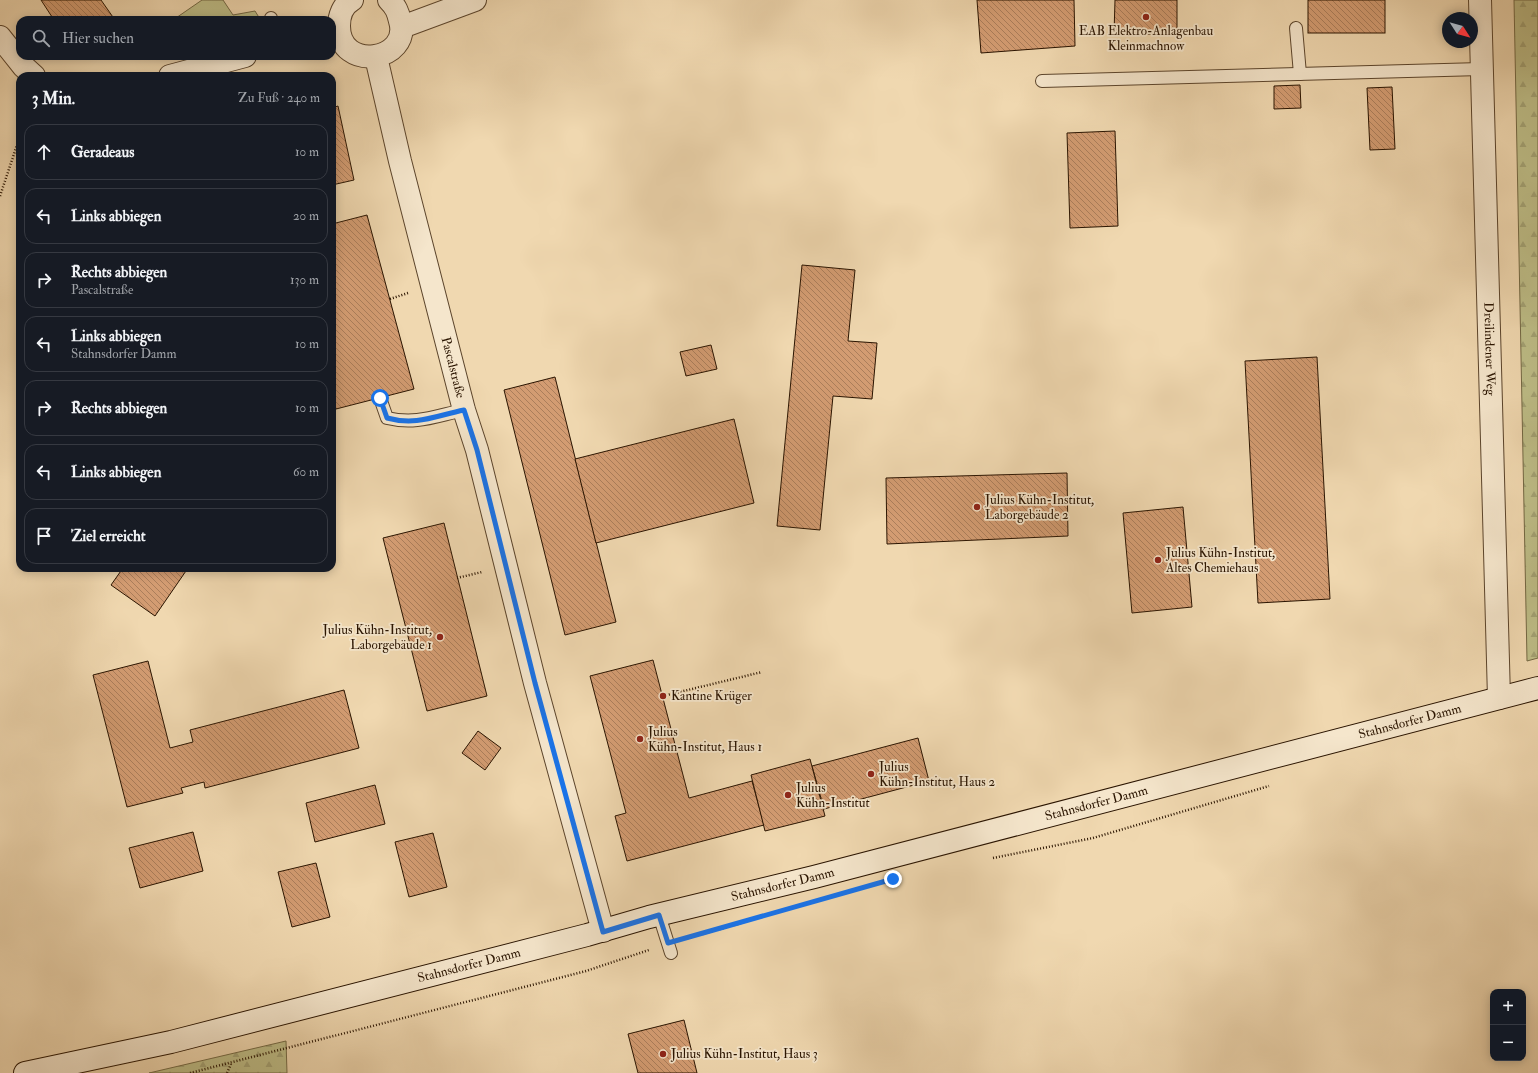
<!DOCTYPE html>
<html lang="de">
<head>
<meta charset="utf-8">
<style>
	body { margin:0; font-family:"IM FELL Double Pica",serif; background:#20242c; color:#f1f3f6 }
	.controls { position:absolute; right:12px; bottom:12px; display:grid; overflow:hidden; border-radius:8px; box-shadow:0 2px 10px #0003 }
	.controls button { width:36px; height:36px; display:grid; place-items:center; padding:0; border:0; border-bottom:1px solid #363941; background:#171b24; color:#f1f3f6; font:20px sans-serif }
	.compass { position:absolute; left:1442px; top:12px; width:36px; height:36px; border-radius:50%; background:#171b24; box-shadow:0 2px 10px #0003; rotate:126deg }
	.stop { position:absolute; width:12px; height:12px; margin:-9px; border:3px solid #1a73e8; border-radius:50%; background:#fff }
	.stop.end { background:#1a73e8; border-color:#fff; box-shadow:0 1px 4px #0008 }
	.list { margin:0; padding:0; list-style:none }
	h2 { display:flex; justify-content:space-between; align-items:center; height:52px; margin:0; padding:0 16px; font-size:17px }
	h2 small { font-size:13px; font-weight:400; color:#9ea1a6 }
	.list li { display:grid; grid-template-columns:26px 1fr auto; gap:12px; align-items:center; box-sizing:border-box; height:56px; margin:0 8px 8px; padding:0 8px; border:1px solid #363941; border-radius:12px }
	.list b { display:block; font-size:15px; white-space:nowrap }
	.list p { margin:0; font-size:13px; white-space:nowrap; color:#9ea1a6 }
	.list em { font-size:13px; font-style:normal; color:#9ea1a6 }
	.icon { flex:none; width:22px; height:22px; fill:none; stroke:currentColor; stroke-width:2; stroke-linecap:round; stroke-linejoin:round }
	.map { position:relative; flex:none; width:1538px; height:1073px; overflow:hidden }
	.search { position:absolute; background:#171b24; box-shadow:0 2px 10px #0003; left:16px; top:16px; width:320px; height:44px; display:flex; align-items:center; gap:10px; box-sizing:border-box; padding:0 14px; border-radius:12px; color:#9ea1a6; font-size:15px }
	.panel { position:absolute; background:#171b24; box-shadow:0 2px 10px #0003; left:16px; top:72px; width:320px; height:500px; border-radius:12px }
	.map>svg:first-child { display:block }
</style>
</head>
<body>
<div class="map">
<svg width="1538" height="1073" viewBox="0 0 1538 1073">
	<defs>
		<pattern id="forest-firs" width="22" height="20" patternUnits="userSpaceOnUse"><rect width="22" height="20" fill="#bebe88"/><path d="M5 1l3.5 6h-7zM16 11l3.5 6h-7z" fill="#a3a274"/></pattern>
		<pattern id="building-back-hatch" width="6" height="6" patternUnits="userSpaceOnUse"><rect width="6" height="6" fill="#d39c72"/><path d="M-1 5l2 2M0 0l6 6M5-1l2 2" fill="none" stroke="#ab7e5b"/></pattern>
	</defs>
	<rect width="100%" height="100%" fill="#f0d8b0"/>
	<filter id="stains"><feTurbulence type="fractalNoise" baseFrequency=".005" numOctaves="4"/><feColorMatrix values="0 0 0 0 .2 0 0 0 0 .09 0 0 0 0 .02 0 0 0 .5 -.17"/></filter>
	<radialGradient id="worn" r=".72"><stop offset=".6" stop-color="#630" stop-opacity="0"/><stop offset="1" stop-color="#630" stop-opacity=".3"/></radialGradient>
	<path fill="#bebe88" stroke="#746944" d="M202,0H223L233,15L255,11L260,19L173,20Z"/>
	<g fill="url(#forest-firs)" stroke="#746944">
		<path d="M1514,0H1538V658L1527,661Z"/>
		<path d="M286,1041L287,1073H149Z"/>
	</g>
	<g fill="url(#building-back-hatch)" stroke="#2a1400">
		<path d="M41,0H101L115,20H54Z"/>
		<path d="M977,0H1074L1075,46L981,53Z"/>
		<path d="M1115,0H1177V34H1114Z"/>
		<rect x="1308" y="0" width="77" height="33"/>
		<path d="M1300,85L1301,108L1274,109V86Z"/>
		<path d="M1392,87L1395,149L1370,150L1367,88Z"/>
		<path d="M338,106L354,180L332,185V108Z"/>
		<path d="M1115,131L1118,226L1070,228L1067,133Z"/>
		<path d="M367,215L414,389L336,409L332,395V224Z"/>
		<path d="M802,265L855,270L848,341L877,343L872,399L833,396L820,530L777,526Z"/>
		<path d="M711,345L717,369L686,376L680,352Z"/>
		<path d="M1317,357L1330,599L1258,603L1245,361Z"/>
		<path d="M555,377L616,622L565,635L504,390Z"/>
		<path d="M734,419L754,503L596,543L575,459Z"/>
		<path d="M1067,473L1068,536L887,544L886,478Z"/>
		<path d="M1183,507L1192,607L1132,613L1123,513Z"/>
		<path d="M444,523L487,696L427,711L383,538Z"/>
		<path d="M123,568H188L155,616L111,585Z"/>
		<path d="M653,660L689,798L752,781L764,825L627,861L615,816L626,813L590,676Z"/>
		<path d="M148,661L170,748L193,742L190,730L344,690L359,748L205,788L204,782L181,788L183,793L127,807L93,675Z"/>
		<path d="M478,731L501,748L485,770L462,753Z"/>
		<path d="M918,738L929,781L824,809L812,766Z"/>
		<path d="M810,759L825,816L765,831L751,775Z"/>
		<path d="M375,785L385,824L315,842L306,803Z"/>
		<path d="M193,832L203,871L140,888L129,848Z"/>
		<path d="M433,833L447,887L409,897L395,842Z"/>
		<path d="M316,863L330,917L292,927L278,872Z"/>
		<path d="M684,1020L697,1073H638L628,1034Z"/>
	</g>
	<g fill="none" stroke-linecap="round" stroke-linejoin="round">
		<defs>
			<g id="lane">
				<path d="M271,18V20"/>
				<path d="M1296,28L1300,74"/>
				<path d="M1042,81L1481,69"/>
				<path d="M380,398L387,418C416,425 435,416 464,410"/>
				<path d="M659,915L671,953"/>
			</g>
			<g id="street">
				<path d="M352,0C343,5 339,16 339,26C339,73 412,61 400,21C398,12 396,7 389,0"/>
				<path id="s1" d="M1480,0L1499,698"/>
				<path d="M402,27L475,0"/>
				<path d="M0,37L23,66L34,76"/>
				<path id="s2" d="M376,57L400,161L464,410L477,450L535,683L603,931"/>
				<path d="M170,76L245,56"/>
			</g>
			<g id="secondary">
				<path id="s3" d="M25,1073L171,1042L587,935L649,917L814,877L1538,688"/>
			</g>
		</defs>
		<use href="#lane" stroke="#5c452c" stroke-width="14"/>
		<use href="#street" stroke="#5c452c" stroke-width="24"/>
		<use href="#secondary" stroke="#2a1400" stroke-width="24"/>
		<g stroke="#2a1400" stroke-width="2.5" stroke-dasharray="1 2" stroke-linecap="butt">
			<path d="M0,196L20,136"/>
			<path d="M390,299L408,293"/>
			<path d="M457,578L482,572"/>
			<path d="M663,696L762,672"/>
			<path d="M993,858L1093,838L1269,786"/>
			<path d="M688,938L745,922"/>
			<path d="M190,1073L586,971L649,950"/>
			<path d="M227,1073L231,1064"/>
		</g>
		<use href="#lane" stroke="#f5e6cc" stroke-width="12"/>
		<use href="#street" stroke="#f5e6cc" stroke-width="22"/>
		<use href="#secondary" stroke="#f5e6cc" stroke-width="22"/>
	</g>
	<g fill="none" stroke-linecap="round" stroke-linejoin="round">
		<path stroke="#1a73e8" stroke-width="5" d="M380,398L387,418C416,426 435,416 464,410L477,450L535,683L603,932L659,915L668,943L893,879"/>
	</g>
	<g fill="#8f2418" stroke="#f5e6cc" stroke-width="1.5">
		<circle cx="1146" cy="17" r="4"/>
		<circle cx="977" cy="507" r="4"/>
		<circle cx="1158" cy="560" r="4"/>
		<circle cx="440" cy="637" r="4"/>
		<circle cx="663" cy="696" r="4"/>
		<circle cx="640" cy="739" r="4"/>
		<circle cx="871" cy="774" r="4"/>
		<circle cx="788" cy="795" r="4"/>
		<circle cx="663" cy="1054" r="4"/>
	</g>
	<g text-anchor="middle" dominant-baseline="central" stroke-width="3.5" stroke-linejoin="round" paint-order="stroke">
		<g font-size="13" fill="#2a1400" stroke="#f5e6cc" text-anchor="start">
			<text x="1146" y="31" text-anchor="middle">EAB Elektro-Anlagenbau<tspan x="1146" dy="15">Kleinmachnow</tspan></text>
			<text x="985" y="500">Julius Kühn-Institut,<tspan x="985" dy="15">Laborgebäude 2</tspan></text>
			<text x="1166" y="553">Julius Kühn-Institut,<tspan x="1166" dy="15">Altes Chemiehaus</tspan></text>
			<text x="432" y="630" text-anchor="end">Julius Kühn-Institut,<tspan x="432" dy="15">Laborgebäude 1</tspan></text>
			<text x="671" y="696">Kantine Krüger</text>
			<text x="648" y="732">Julius<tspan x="648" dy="15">Kühn-Institut, Haus 1</tspan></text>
			<text x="879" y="767">Julius<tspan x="879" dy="15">Kühn-Institut, Haus 2</tspan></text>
			<text x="796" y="788">Julius<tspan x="796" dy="15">Kühn-Institut</tspan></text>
			<text x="671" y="1054">Julius Kühn-Institut, Haus 3</text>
		</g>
		<g font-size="13" fill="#2a1400" stroke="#f5e6cc">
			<text stroke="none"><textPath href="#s1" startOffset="349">Dreilindener Weg</textPath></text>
			<text stroke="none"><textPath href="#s2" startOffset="320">Pascalstraße</textPath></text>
			<text stroke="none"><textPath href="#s3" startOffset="1429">Stahnsdorfer Damm</textPath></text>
			<text stroke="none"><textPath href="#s3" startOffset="1105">Stahnsdorfer Damm</textPath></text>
			<text stroke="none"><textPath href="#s3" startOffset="781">Stahnsdorfer Damm</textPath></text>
			<text stroke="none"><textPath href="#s3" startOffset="457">Stahnsdorfer Damm</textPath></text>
		</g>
	</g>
	<rect width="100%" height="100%" filter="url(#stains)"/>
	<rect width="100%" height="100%" fill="url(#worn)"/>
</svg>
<div class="controls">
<button>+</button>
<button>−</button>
</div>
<svg class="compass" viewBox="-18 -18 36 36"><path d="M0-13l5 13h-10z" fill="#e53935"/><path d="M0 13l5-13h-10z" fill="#9ea1a6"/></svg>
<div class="stop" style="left:380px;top:398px"></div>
<div class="stop end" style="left:893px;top:879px"></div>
<div class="search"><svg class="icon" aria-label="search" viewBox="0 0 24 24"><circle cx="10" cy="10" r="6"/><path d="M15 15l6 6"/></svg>Hier suchen</div>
<section class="panel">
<h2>3 Min.<small>Zu Fuß · 240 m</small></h2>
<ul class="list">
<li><svg class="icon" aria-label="ahead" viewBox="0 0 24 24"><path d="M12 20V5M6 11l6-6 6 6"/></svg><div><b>Geradeaus</b></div><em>10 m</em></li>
<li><svg class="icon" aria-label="left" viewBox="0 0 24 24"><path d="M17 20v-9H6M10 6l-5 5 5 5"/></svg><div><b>Links abbiegen</b></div><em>20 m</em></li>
<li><svg class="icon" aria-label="right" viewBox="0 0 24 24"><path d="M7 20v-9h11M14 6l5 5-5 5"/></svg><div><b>Rechts abbiegen</b><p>Pascalstraße</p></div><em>130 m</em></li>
<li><svg class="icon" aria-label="left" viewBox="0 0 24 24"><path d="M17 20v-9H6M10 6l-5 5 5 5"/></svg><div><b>Links abbiegen</b><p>Stahnsdorfer Damm</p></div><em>10 m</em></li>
<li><svg class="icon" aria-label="right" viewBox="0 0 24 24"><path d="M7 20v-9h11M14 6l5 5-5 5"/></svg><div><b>Rechts abbiegen</b></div><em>10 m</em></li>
<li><svg class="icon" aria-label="left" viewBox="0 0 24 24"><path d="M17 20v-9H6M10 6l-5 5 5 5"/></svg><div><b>Links abbiegen</b></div><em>60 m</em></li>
<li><svg class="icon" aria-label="arrive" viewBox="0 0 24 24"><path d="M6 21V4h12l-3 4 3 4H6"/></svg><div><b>Ziel erreicht</b></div></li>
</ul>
</section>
</div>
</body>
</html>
